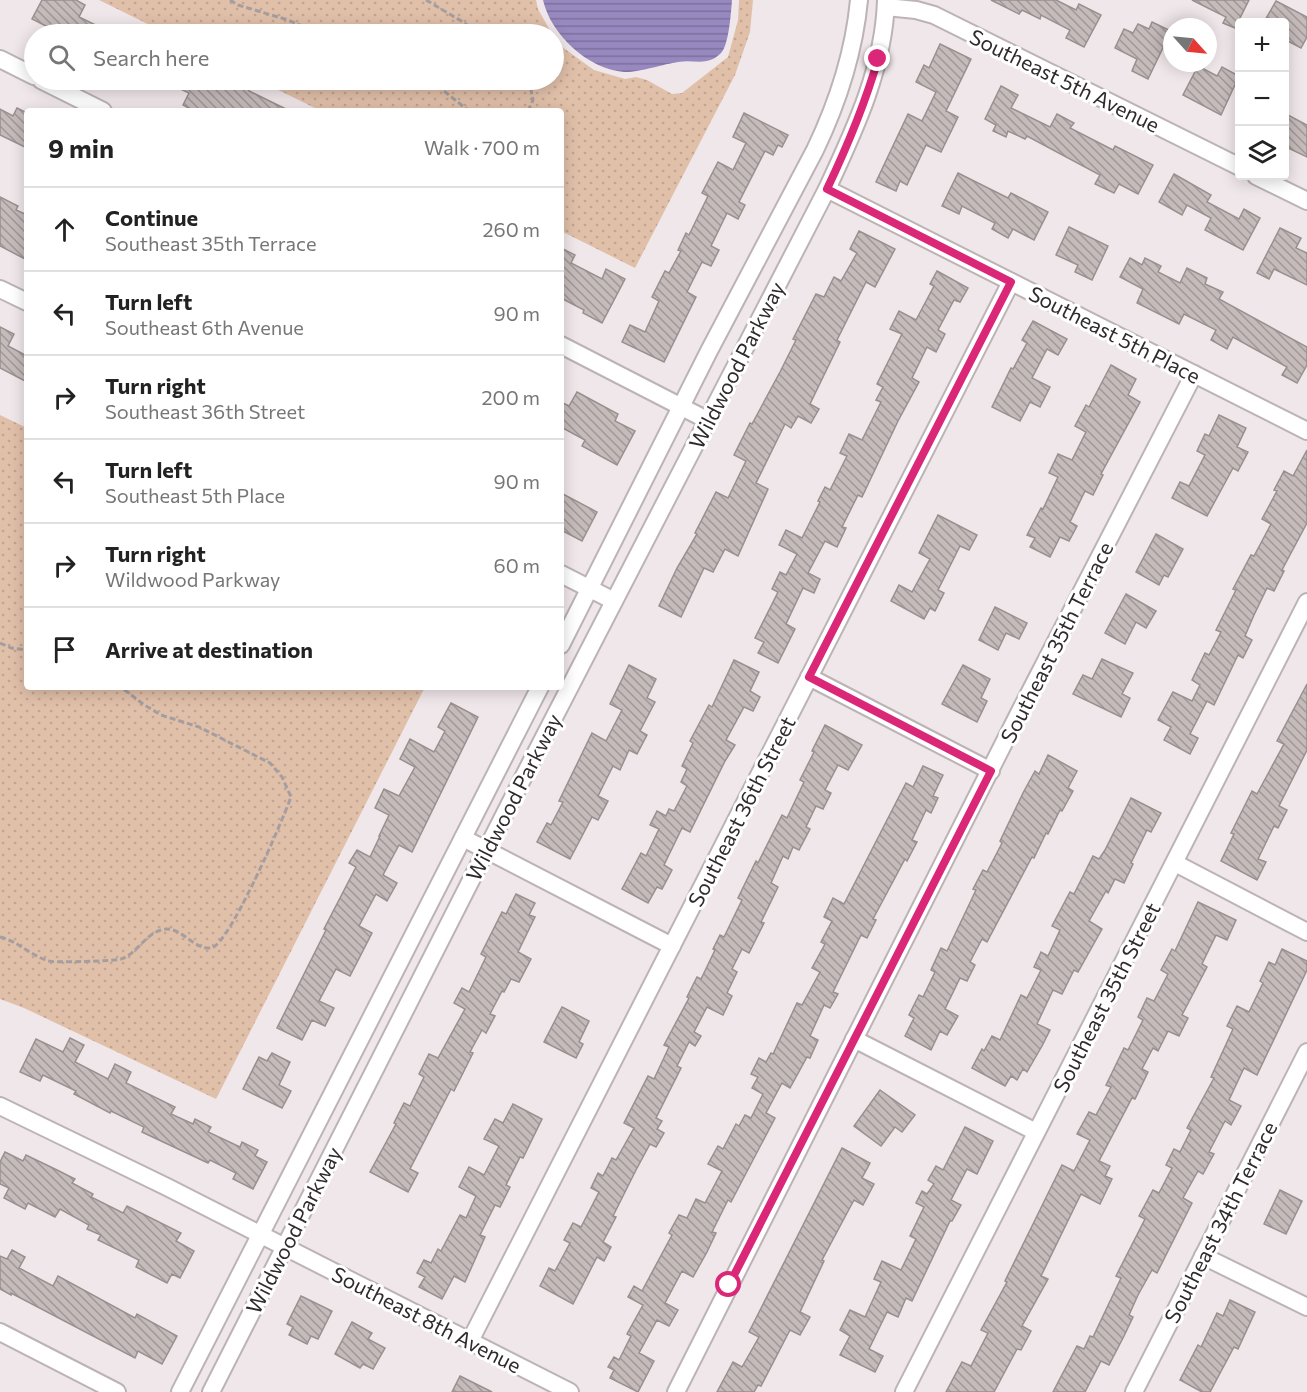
<!DOCTYPE html>
<html lang="en">
<head>
<meta charset="utf-8">
<style>
	body { margin:0; font-family:Commissioner,sans-serif; background:#f6f6f6; color:#222 }
	.controls { position:absolute; right:18px; top:18px; display:grid; overflow:hidden; border-radius:6px; box-shadow:0 3px 15px #0003 }
	.controls button { width:54px; height:54px; display:grid; place-items:center; padding:0; border:0; border-bottom:2px solid #e0e0e0; background:#fff; color:#222; font:30px sans-serif }
	.compass { position:absolute; left:1163px; top:18px; width:54px; height:54px; border-radius:50%; background:#fff; box-shadow:0 3px 15px #0003; rotate:117deg }
	.stop { position:absolute; width:18px; height:18px; margin:-14px; border:4px solid #db2777; border-radius:50%; background:#fff }
	.stop.end { background:#db2777; border-color:#fff; box-shadow:0 2px 6px #0008 }
	.list { margin:0; padding:0; list-style:none }
	h2 { display:flex; justify-content:space-between; align-items:center; height:78px; margin:0; padding:0 24px; font-size:26px }
	h2 small { font-size:20px; font-weight:400; color:#767676 }
	.list li { display:grid; grid-template-columns:39px 1fr auto; gap:18px; align-items:center; box-sizing:border-box; height:84px; padding:0 24px; border-top:2px solid #e0e0e0 }
	.list b { display:block; font-size:22px; white-space:nowrap }
	.list p { margin:0; font-size:20px; white-space:nowrap; color:#767676 }
	.list em { font-size:20px; font-style:normal; color:#767676 }
	.icon { flex:none; width:33px; height:33px; fill:none; stroke:currentColor; stroke-width:2; stroke-linecap:round; stroke-linejoin:round }
	.map { position:relative; flex:none; width:1307px; height:1392px; overflow:hidden }
	.search { position:absolute; background:#fff; box-shadow:0 3px 15px #0003; left:24px; top:24px; width:540px; height:66px; display:flex; align-items:center; gap:15px; box-sizing:border-box; padding:0 21px; border-radius:33px; color:#767676; font-size:22px }
	.panel { position:absolute; background:#fff; box-shadow:0 3px 15px #0003; left:24px; top:108px; width:540px; height:582px; border-radius:6px }
	.map>svg:first-child { display:block }
</style>
</head>
<body>
<div class="map">
<svg width="1307" height="1392" viewBox="0 0 1307 1392">
	<defs>
		<pattern id="grass-dots" width="8" height="8" patternUnits="userSpaceOnUse" patternTransform="scale(1.5)"><rect width="8" height="8" fill="#e1c0a9"/><path d="M2 2h.1M6 6h.1" fill="none" stroke="#c1a592" stroke-width="1.8" stroke-linecap="round"/></pattern>
		<pattern id="water-rules" width="6" height="5" patternUnits="userSpaceOnUse" patternTransform="scale(1.5)"><rect width="6" height="5" fill="#9789bf"/><path d="M0 2.5h6" fill="none" stroke="#7c709b"/></pattern>
		<pattern id="building-back-hatch" width="6" height="6" patternUnits="userSpaceOnUse" patternTransform="scale(1.5)"><rect width="6" height="6" fill="#c5bbba"/><path d="M-1 5l2 2M0 0l6 6M5-1l2 2" fill="none" stroke="#a09897"/></pattern>
	</defs>
	<rect width="100%" height="100%" fill="#f0e7ea"/>
	<g fill="url(#grass-dots)">
		<path d="M99,0H536L538,9L552,34H168Z"/>
		<path d="M739,0H753L750,32L735,75L635,268L561,231V111H321L258,80H554V37L558,44L594,70L625,79L636,77L647,80L672,94L682,93L728,57L738,20Z"/>
		<path d="M0,415L27,428V687H425L216,1099L24,1008L0,999Z"/>
	</g>
	<path fill="url(#water-rules)" d="M543,0H732C731,12 729,45 721,53C707,67 695,59 678,62C664,64 637,73 624,72C588,69 551,35 543,0Z"/>
	<g fill="url(#building-back-hatch)" stroke="#98908f" stroke-width="1.5">
		<path d="M42,0H76L85,5L79,17L114,34H49L52,29L32,19Z"/>
		<path d="M991,0H1056L1076,10L1079,4L1101,15L1084,47L1066,38L1070,30L1041,15L1040,19L1022,10L1019,14Z"/>
		<path d="M1192,0H1249L1235,28L1223,23L1226,17Z"/>
		<path d="M1276,1L1307,17V37L1301,48L1284,39V22H1264Z"/>
		<path d="M1152,22L1171,31L1148,79L1132,71L1137,59L1115,48L1124,29L1133,33L1138,24L1149,29Z"/>
		<path d="M940,44L971,59L946,111L958,117L941,152L926,145L907,185L900,181L896,191L876,182L908,114L922,121L936,92L916,82L924,65L929,68Z"/>
		<path d="M1198,66L1217,76L1222,67L1239,76L1221,115L1183,95Z"/>
		<path d="M162,80H219L237,88L240,82L251,87L249,91L290,111H194L183,105L189,93Z"/>
		<path d="M1001,86L1018,95L1011,108L1050,127L1057,114L1074,123L1070,128L1113,150L1115,146L1153,165L1138,194L1119,184L1114,193L1095,184L1100,175L1027,136L1025,139L1008,131L1006,137L993,131L996,125L985,119Z"/>
		<path d="M17,108L27,113V148L0,135V109L13,116Z"/>
		<path d="M744,113L788,135L782,147L778,145L773,155L765,151L739,202L745,205L738,219L727,213L711,246L719,250L711,266L702,262L687,292L696,297L664,362L622,342L630,325L645,332L659,301L652,297L665,271L669,273L681,251L678,250L686,233L689,235L708,196L702,193L718,162L733,170L746,143L733,137Z"/>
		<path d="M1284,113L1307,125V157L1284,146Z"/>
		<path d="M958,173L1008,198L1011,193L1048,212L1034,240L1013,229L1008,238L992,229L995,223L962,206L959,214L942,206Z"/>
		<path d="M1174,174L1211,195L1207,202L1239,219L1244,209L1260,218L1243,250L1205,230L1211,218L1187,205L1182,215L1159,202Z"/>
		<path d="M0,197L18,206L16,210L27,215V260L0,246Z"/>
		<path d="M1069,227L1108,246L1092,280L1075,272L1078,265L1056,255Z"/>
		<path d="M1280,228L1301,238L1296,248L1307,253V285L1274,269L1269,279L1257,273Z"/>
		<path d="M859,231L895,249L875,287L866,282L837,340L840,342L810,404L819,409L811,423L798,416L791,428L785,424L756,483L768,489L738,556L725,549L713,572L704,568L681,617L659,606L677,568L697,534L695,533L716,492L728,498L746,461L734,455L750,423L752,424L780,372L796,340L793,339L816,294L824,297L834,277L841,281L857,253L850,249Z"/>
		<path d="M561,248L575,255L571,263L602,279L606,269L625,279L602,323L583,313L584,310L561,298Z"/>
		<path d="M1130,258L1142,265L1145,258L1161,266L1158,272L1180,283L1187,268L1207,278L1205,284L1223,292L1219,299L1307,347V365L1297,383L1282,375L1287,367L1233,337L1227,349L1211,340L1216,330L1184,314L1179,324L1137,303L1143,289L1120,277Z"/>
		<path d="M937,271L968,288L960,302L954,300L938,330L945,334L936,352L927,347L912,378L919,382L898,421L862,497L858,495L842,527L846,528L837,547L825,541L808,573L820,579L814,593L803,588L786,624L795,629L778,663L758,653L764,642L755,638L778,592L772,589L780,572L786,575L797,554L779,545L786,530L802,538L820,502L818,501L825,487L830,490L847,456L840,453L849,434L862,440L881,402L876,400L883,387L877,384L902,334L890,329L899,311L916,320L934,286L930,284Z"/>
		<path d="M1033,321L1067,339L1058,355L1047,349L1032,378L1050,387L1040,407L1030,402L1020,421L992,407L1011,368L1013,369L1027,343L1022,340Z"/>
		<path d="M0,327L14,334L8,346L27,356V382L0,368Z"/>
		<path d="M1111,365L1136,379L1128,395L1140,402L1101,474L1103,475L1093,495L1085,491L1070,522L1077,526L1069,541L1060,537L1050,557L1030,547L1035,538L1027,535L1041,508L1043,509L1058,477L1049,473L1058,454L1072,460L1086,432L1075,426L1086,405L1089,407Z"/>
		<path d="M577,392L618,414L615,421L635,431L617,465L582,446L585,440L561,427V402L569,406Z"/>
		<path d="M1219,415L1246,428L1237,447L1248,452L1238,471L1233,468L1207,516L1172,498L1180,482L1189,486L1205,455L1197,451L1205,434L1209,436Z"/>
		<path d="M1307,450V523L1282,570L1284,571L1274,591L1267,588L1254,615L1245,636L1252,640L1243,658L1238,655L1214,705L1207,701L1190,734L1198,738L1190,754L1164,740L1171,727L1158,720L1173,692L1192,701L1200,685L1192,680L1205,653L1209,655L1221,632L1216,630L1236,590L1233,589L1251,555L1254,556L1271,524L1262,519L1277,491L1274,490L1284,471L1293,476Z"/>
		<path d="M561,493L597,512L582,541L561,530Z"/>
		<path d="M938,515L977,535L969,550L960,546L938,590L944,593L935,611L930,608L924,619L891,601L899,585L912,592L930,559L919,553Z"/>
		<path d="M1156,534L1183,549L1168,577L1164,575L1159,585L1136,572Z"/>
		<path d="M1126,594L1156,611L1146,628L1136,622L1125,644L1105,633Z"/>
		<path d="M995,607L1027,623L1019,639L1006,633L998,650L979,640Z"/>
		<path d="M1102,659L1133,673L1122,694L1130,698L1121,717L1073,694L1083,675L1092,679Z"/>
		<path d="M734,660L759,672L750,691L760,697L753,711L744,707L726,740L735,745L725,761L690,832L682,828L664,865L672,870L662,889L657,887L648,903L622,889L641,853L646,856L659,829L650,825L657,811L666,816L669,809L674,811L687,786L681,782L687,769L682,766L693,743L690,741L709,705L712,707Z"/>
		<path d="M629,665L656,679L647,698L655,702L640,731L647,735L637,754L629,750L620,770L613,766L598,796L608,801L598,820L592,817L570,859L537,842L547,823L551,825L563,802L559,801L592,733L606,741L622,710L610,704Z"/>
		<path d="M963,665L990,679L981,698L987,701L977,722L942,704Z"/>
		<path d="M1307,684V750L1279,806L1287,810L1278,828L1274,826L1258,859L1266,862L1257,880L1221,861L1234,834L1231,833L1252,791L1257,794L1284,744L1277,741Z"/>
		<path d="M451,703L478,717L412,852L399,845L383,875L397,883L387,901L376,894L359,926L372,933L350,976L336,969L319,1001L334,1008L325,1026L312,1020L302,1040L277,1028L326,930L324,929L356,867L349,863L357,850L370,857L380,836H379L389,815L375,808L384,789L399,796L415,767L400,759L410,739L434,752L445,731L438,727Z"/>
		<path d="M825,725L862,745L848,770L838,765L825,790L831,793L823,809L816,806L806,827L810,829L799,850L793,847L788,859L783,856L771,883L778,887L761,922L764,923L749,953L742,949L732,969L737,972L727,993L732,996L723,1015L707,1007L694,1032L701,1036L695,1046L689,1042L677,1066L681,1068L656,1118L662,1121L657,1129L664,1133L656,1147L650,1144L636,1170L613,1216L616,1217L603,1242L611,1247L604,1261L597,1257L573,1304L540,1286L549,1268L555,1271L570,1243L564,1240L573,1223L581,1227L599,1192L591,1188L598,1173L603,1176L612,1158L616,1160L634,1128L624,1123L648,1076L654,1079L669,1047L664,1045L689,998L687,997L697,977L701,979L715,950L713,949L720,935L724,937L742,900L738,898L756,861L758,863L782,815L787,818L804,782L800,780L814,752L812,751Z"/>
		<path d="M1048,755L1077,771L1068,788L1073,791L1062,811L1060,810L1048,834L1046,833L1034,858L1032,857L987,942L982,939L970,962L975,965L967,981L960,978L945,1009L958,1016L947,1035L940,1031L931,1050L905,1036L914,1018L909,1015L919,995L923,997L935,972L931,970L941,948L947,951L976,890L973,889L983,870L987,872L1002,843L1000,841L1024,791L1035,771L1039,774Z"/>
		<path d="M923,766L943,775L933,796L938,798L931,813L926,810L912,840L917,842L907,861L905,859L873,919L876,920L867,938L861,935L833,992L838,994L830,1008L824,1005L810,1036L818,1040L810,1058L807,1057L790,1088L782,1083L766,1113L775,1118L731,1202L728,1200L712,1232L716,1233L707,1252L693,1277L682,1271L665,1303L678,1310L669,1326L657,1320L639,1353L654,1361L638,1392L610,1378L614,1370L608,1367L614,1357L619,1360L631,1336L627,1334L643,1305L628,1297L634,1286L642,1291L672,1235L669,1233L679,1215L687,1218L696,1199L705,1203L722,1171L708,1164L718,1146L723,1149L736,1124L739,1126L745,1115L751,1118L763,1094L752,1088L758,1077L751,1074L759,1058L766,1062L771,1053L773,1054L797,1003L802,1005L820,972L812,968L825,944L821,942L832,921L824,917L833,898L844,904L906,783L913,787Z"/>
		<path d="M1131,798L1161,813L1151,832L1147,830L1131,863L1133,864L1124,883L1115,879L1108,893L1106,891L1089,921L1102,929L1078,972L1074,970L1062,994L1053,990L1037,1024L1050,1030L1042,1046L1027,1072L1023,1069L1017,1080L1011,1076L1005,1086L972,1068L982,1049L984,1051L992,1036L1000,1040L1021,995L1027,998L1041,970L1034,967L1041,952L1048,956L1060,930L1052,926L1070,892L1074,894L1093,856L1099,859L1105,850Z"/>
		<path d="M516,894L535,903L529,915L535,917L518,952L531,959L519,982L511,979L504,992L502,991L490,1014L495,1016L486,1033L482,1030L470,1052L473,1053L454,1091L451,1089L410,1169L418,1173L408,1192L370,1172L396,1124L394,1123L404,1103L410,1106L424,1077L419,1074L429,1054L438,1058L465,1009L454,1003L462,988L469,992L486,957L481,954L502,912L506,914Z"/>
		<path d="M1198,902L1236,920L1227,940L1216,935L1202,964L1207,967L1182,1015L1188,1018L1179,1036L1168,1031L1158,1051L1153,1048L1142,1069L1148,1072L1135,1099L1132,1098L1099,1161L1110,1166L1105,1176L1112,1179L1100,1204L1081,1194L1041,1276L1048,1279L1022,1326L1031,1331L1021,1350L1017,1349L994,1392H946L962,1362L971,1366L988,1333L981,1330L1007,1282L1005,1281L1062,1165L1074,1171L1090,1140L1077,1134L1089,1112L1096,1115L1111,1087L1106,1085L1124,1048L1128,1050L1143,1020L1138,1017L1147,998L1154,1001L1168,974L1161,970L1172,949L1175,951Z"/>
		<path d="M1282,949L1307,961V970L1257,1075L1244,1068L1229,1100L1241,1106L1231,1125L1225,1121L1209,1152L1214,1154L1203,1174L1198,1171L1183,1198L1192,1203L1157,1273L1152,1270L1138,1295L1129,1315L1133,1317L1124,1336L1109,1365L1101,1361L1085,1392H1053L1077,1346L1084,1349L1090,1336L1093,1337L1121,1278L1116,1276L1145,1219L1139,1216L1153,1190L1159,1193L1172,1168L1166,1165L1174,1149L1180,1152L1191,1130L1187,1128L1214,1078L1211,1077L1233,1029L1227,1026L1237,1006L1249,1012L1263,983L1260,981L1269,962L1275,965Z"/>
		<path d="M562,1007L589,1021L579,1042L583,1044L576,1058L544,1042Z"/>
		<path d="M70,1038L84,1045L75,1062L108,1079L115,1064L131,1072L126,1083L175,1107L171,1114L193,1124L195,1119L211,1127L208,1132L240,1147L242,1142L258,1150L255,1156L267,1162L253,1189L233,1179L236,1173L210,1160L208,1163L142,1132L144,1127L111,1111L110,1113L74,1094L76,1091L43,1075L40,1081L20,1072L36,1039L63,1052Z"/>
		<path d="M272,1053L290,1062L279,1085L291,1091L282,1108L243,1089L259,1057L267,1061Z"/>
		<path d="M880,1090L915,1115L902,1132L895,1127L881,1146L854,1126Z"/>
		<path d="M513,1104L542,1119L523,1158L520,1157L506,1185L510,1187L500,1207L495,1205L480,1235L485,1237L465,1282L454,1276L442,1299L419,1287L425,1277L417,1273L424,1260L431,1263L438,1249L441,1251L460,1215L466,1218L476,1196L459,1187L469,1167L484,1175L499,1146L484,1139L495,1119L503,1123Z"/>
		<path d="M965,1127L993,1141L977,1174L967,1169L951,1200L961,1205L952,1221H950L912,1301L906,1298L898,1317L887,1312L869,1349L883,1356L875,1372L840,1355L850,1336L840,1330L850,1310L865,1317L881,1282L874,1279L882,1261L901,1270L916,1239L910,1236L924,1207L916,1203L922,1191L927,1194L934,1184L928,1180L936,1166L943,1170Z"/>
		<path d="M842,1148L870,1163L862,1178L874,1184L863,1205L854,1200L822,1260L824,1261L800,1312L810,1317L800,1335L790,1330L761,1386L758,1385L754,1392H717L733,1362L742,1367L759,1337L749,1332Z"/>
		<path d="M5,1152L23,1161L26,1155L57,1170L75,1179L72,1183L93,1194L91,1197L123,1213L127,1206L181,1233L176,1241L194,1251L180,1278L172,1274L167,1283L136,1267L139,1260L98,1240L101,1235L87,1229L89,1225L60,1209L55,1217L28,1203L25,1209L4,1198L9,1188L0,1184V1162Z"/>
		<path d="M1280,1190L1302,1201L1286,1234L1264,1224Z"/>
		<path d="M12,1250L25,1257L19,1268L53,1286L58,1276L135,1318L137,1314L177,1336L162,1364L138,1351L135,1358L11,1293V1295L0,1289V1256L7,1259Z"/>
		<path d="M301,1296L332,1311L318,1339L311,1336L307,1344L289,1335L293,1327L287,1324Z"/>
		<path d="M1230,1300L1255,1312L1238,1349L1234,1347L1210,1392H1202L1180,1380L1198,1345L1201,1347L1217,1313L1223,1316Z"/>
		<path d="M352,1322L372,1333L368,1339L385,1348L373,1369L363,1364L360,1368L335,1354Z"/>
		<path d="M460,1376L492,1392H452Z"/>
	</g>
	<g fill="none" stroke-linecap="round" stroke-linejoin="round">
		<defs>
			<g id="minor">
				<path d="M886,7L916,10L934,15L1240,167"/>
				<path d="M0,59L34,76"/>
				<path d="M41,80L103,111"/>
				<path d="M1256,176L1307,201"/>
				<path d="M827,189L1307,431"/>
				<path d="M0,289L27,302"/>
				<path d="M561,345L707,420"/>
				<path d="M561,574L614,601"/>
				<path d="M561,645L709,351L815,150C838,102 854,53 859,0"/>
				<path d="M809,677L991,771"/>
				<path d="M463,838L672,946"/>
				<path d="M1175,863L1307,932"/>
				<path d="M854,1039L1036,1132"/>
				<path d="M0,1106L167,1187L570,1392"/>
				<path d="M1203,1256L1307,1307"/>
				<path d="M0,1332L117,1392"/>
				<path d="M470,1341L1011,282"/>
				<path d="M180,1392L540,687"/>
				<path d="M211,1392L529,766L827,189C855,129 884,68 886,0"/>
				<path d="M676,1392L1018,715L1194,374"/>
				<path d="M904,1392L1307,602"/>
				<path d="M1134,1392L1307,1052"/>
			</g>
		</defs>
		<use href="#minor" stroke="#bcb3b6" stroke-width="20"/>
		<g stroke="#a59ea0" stroke-width="3" stroke-dasharray="6 3" stroke-linecap="butt">
			<path d="M230,0L238,5L288,20L321,34"/>
			<path d="M426,0L463,22L479,34"/>
			<path d="M430,80L469,111"/>
			<path d="M528,111L533,100L529,80"/>
			<path d="M0,643L11,648L27,650"/>
			<path d="M0,937C18,941 31,956 49,961C53,963 117,961 121,959C137,954 144,935 161,930C181,924 192,950 211,948C229,946 283,819 291,797L282,777L270,763L199,727L161,715L143,704L121,687"/>
		</g>
		<use href="#minor" stroke="#fff" stroke-width="16"/>
	</g>
	<g fill="none" stroke-linecap="round" stroke-linejoin="round">
		<path stroke="#db2777" stroke-width="8" d="M729,1285L991,771L809,677L1011,282L827,189C847,147 865,104 878,59"/>
	</g>
	<g text-anchor="middle" dominant-baseline="central" stroke-width="6" stroke-linejoin="round" paint-order="stroke">
		<g font-size="21" fill="#2f2b2c" stroke="#fff">
			<text transform="translate(1065 80) rotate(26)">Southeast 5th Avenue</text>
			<text transform="translate(1115 334) rotate(27)">Southeast 5th Place</text>
			<text transform="translate(736 365) rotate(-63)">Wildwood Parkway</text>
			<text transform="translate(1056 642) rotate(-63)">Southeast 35th Terrace</text>
			<text transform="translate(513 797) rotate(-63)">Wildwood Parkway</text>
			<text transform="translate(741 811) rotate(-63)">Southeast 36th Street</text>
			<text transform="translate(1106 997) rotate(-63)">Southeast 35th Street</text>
			<text transform="translate(1220 1222) rotate(-63)">Southeast 34th Terrace</text>
			<text transform="translate(293 1230) rotate(-63)">Wildwood Parkway</text>
			<text transform="translate(427 1319) rotate(27)">Southeast 8th Avenue</text>
		</g>
	</g>
</svg>
<div class="controls">
<button>+</button>
<button>−</button>
<button><svg class="icon" aria-label="layers" viewBox="0 0 24 24"><path d="M12 4l9 5-9 5-9-5zM3 14l9 5 9-5"/></svg></button>
</div>
<svg class="compass" viewBox="-18 -18 36 36"><path d="M0-13l5 13h-10z" fill="#e53935"/><path d="M0 13l5-13h-10z" fill="#767676"/></svg>
<div class="stop" style="left:729px;top:1285px"></div>
<div class="stop end" style="left:878px;top:59px"></div>
<div class="search"><svg class="icon" aria-label="search" viewBox="0 0 24 24"><circle cx="10" cy="10" r="6"/><path d="M15 15l6 6"/></svg>Search here</div>
<section class="panel">
<h2>9 min<small>Walk · 700 m</small></h2>
<ul class="list">
<li><svg class="icon" aria-label="ahead" viewBox="0 0 24 24"><path d="M12 20V5M6 11l6-6 6 6"/></svg><div><b>Continue</b><p>Southeast 35th Terrace</p></div><em>260 m</em></li>
<li><svg class="icon" aria-label="left" viewBox="0 0 24 24"><path d="M17 20v-9H6M10 6l-5 5 5 5"/></svg><div><b>Turn left</b><p>Southeast 6th Avenue</p></div><em>90 m</em></li>
<li><svg class="icon" aria-label="right" viewBox="0 0 24 24"><path d="M7 20v-9h11M14 6l5 5-5 5"/></svg><div><b>Turn right</b><p>Southeast 36th Street</p></div><em>200 m</em></li>
<li><svg class="icon" aria-label="left" viewBox="0 0 24 24"><path d="M17 20v-9H6M10 6l-5 5 5 5"/></svg><div><b>Turn left</b><p>Southeast 5th Place</p></div><em>90 m</em></li>
<li><svg class="icon" aria-label="right" viewBox="0 0 24 24"><path d="M7 20v-9h11M14 6l5 5-5 5"/></svg><div><b>Turn right</b><p>Wildwood Parkway</p></div><em>60 m</em></li>
<li><svg class="icon" aria-label="arrive" viewBox="0 0 24 24"><path d="M6 21V4h12l-3 4 3 4H6"/></svg><div><b>Arrive at destination</b></div></li>
</ul>
</section>
</div>
</body>
</html>
